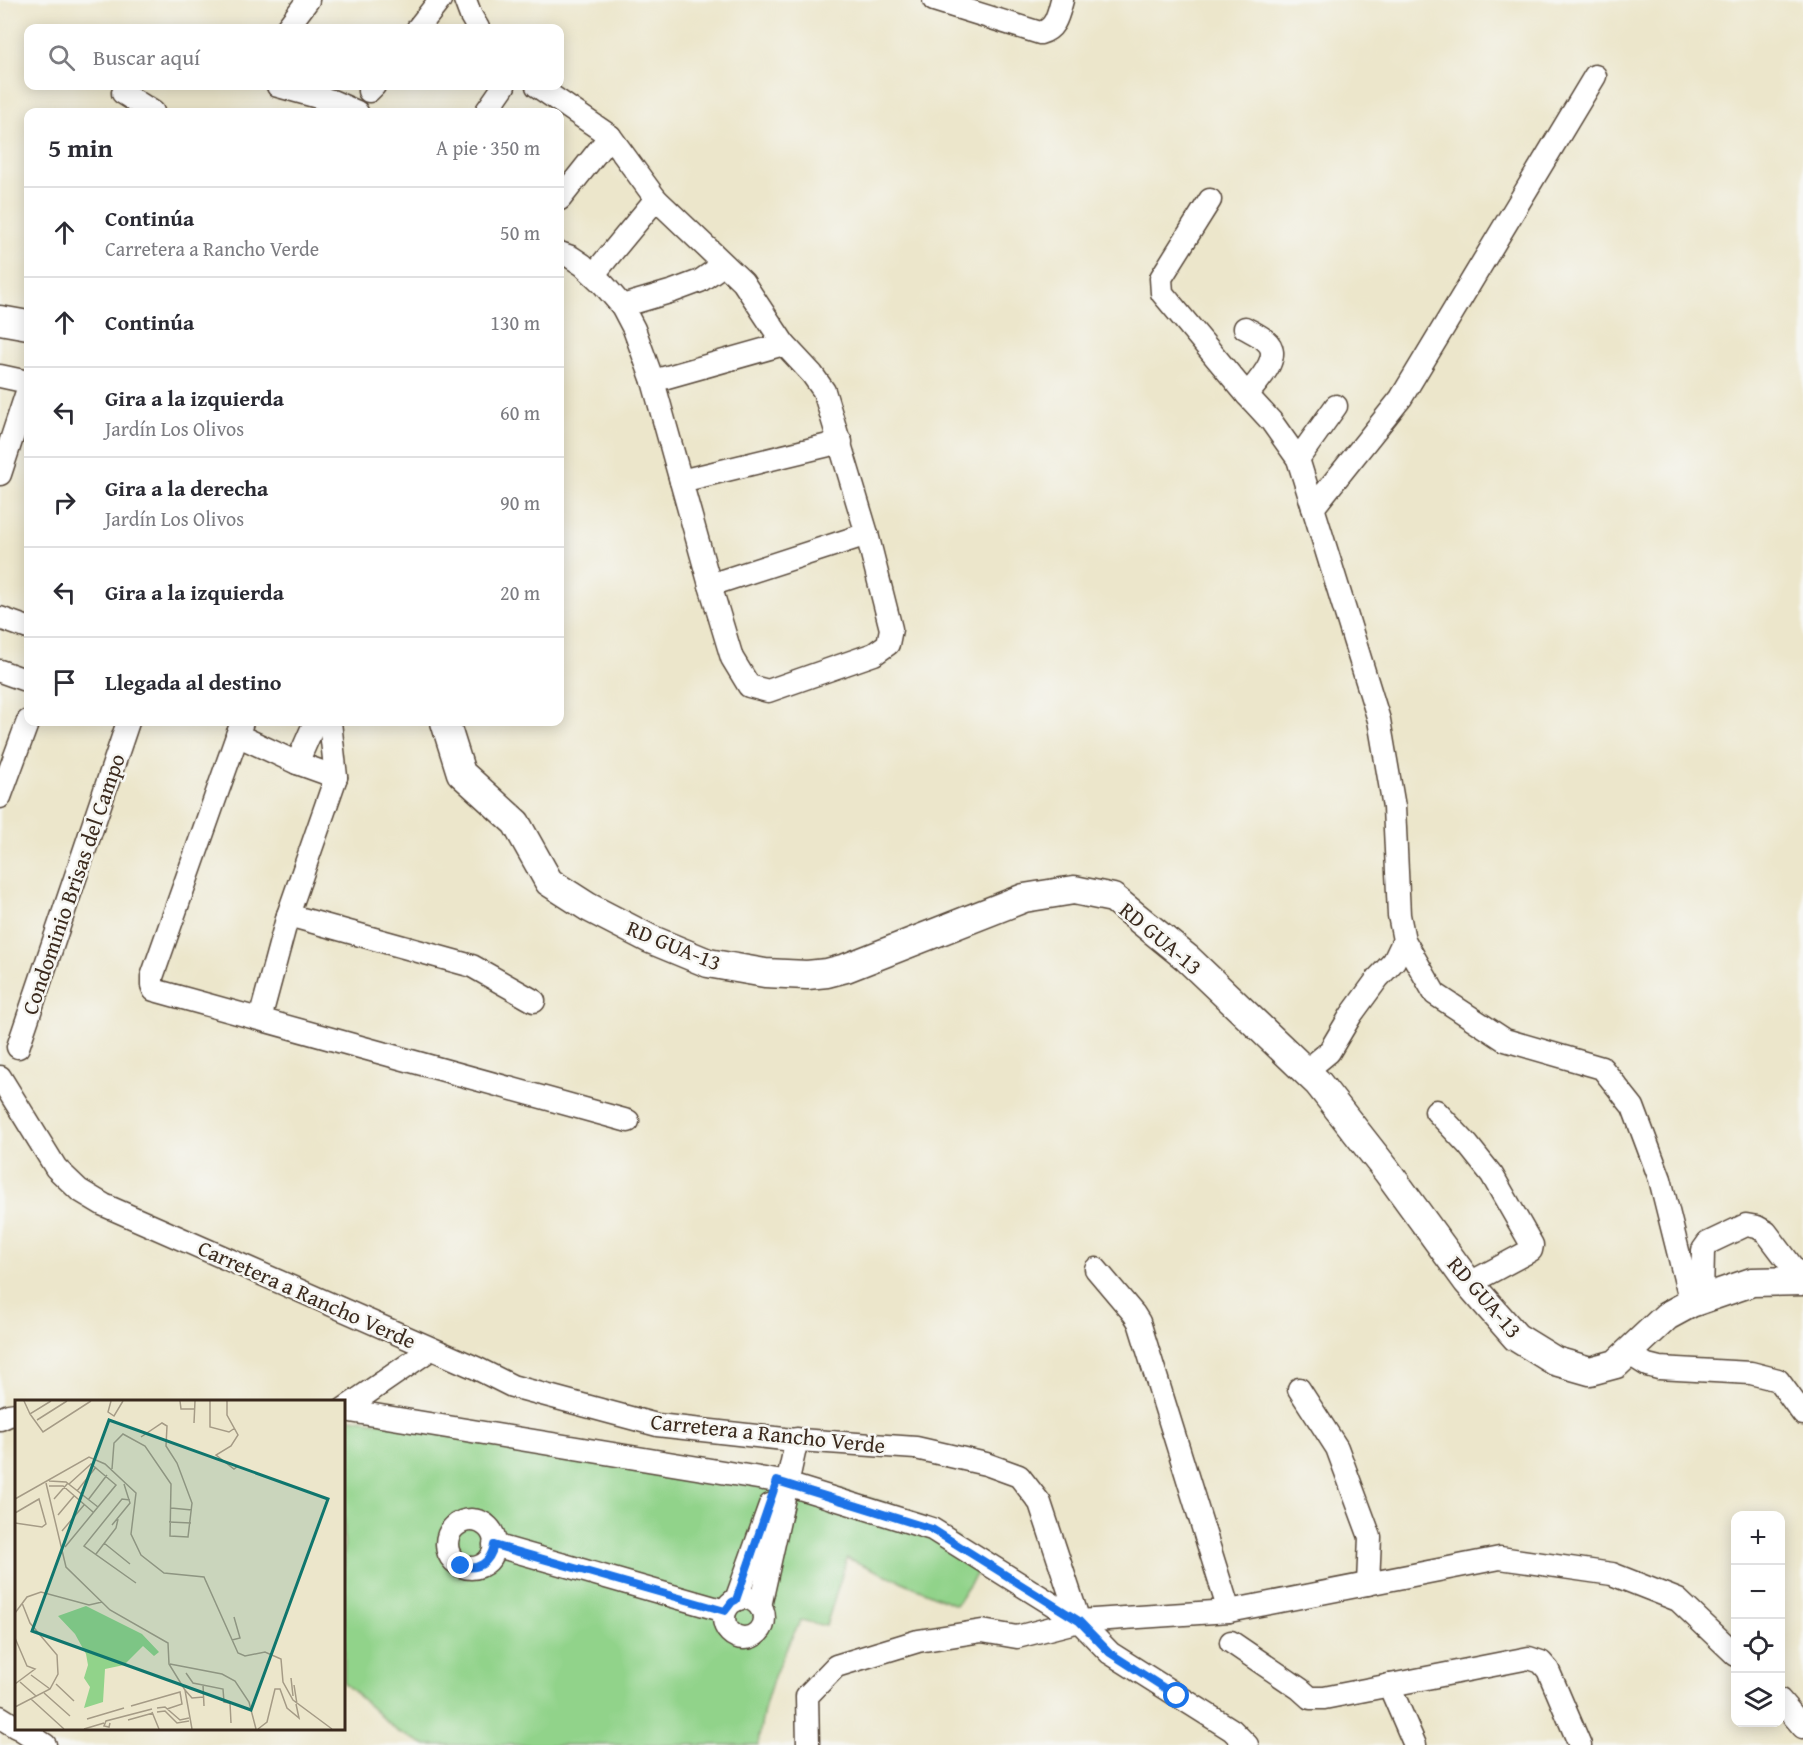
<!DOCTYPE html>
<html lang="es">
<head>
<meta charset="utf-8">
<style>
	body { margin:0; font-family:"Gentium Book Plus",serif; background:#f2f2f3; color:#2b2b33 }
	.controls { position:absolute; right:18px; bottom:18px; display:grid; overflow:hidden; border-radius:12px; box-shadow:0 3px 15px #0003 }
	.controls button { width:54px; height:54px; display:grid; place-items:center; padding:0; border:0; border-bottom:2px solid #e1e1e2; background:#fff; color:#2b2b33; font:30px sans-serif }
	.stop { position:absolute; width:18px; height:18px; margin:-14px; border:4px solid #1a73e8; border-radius:50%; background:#fff }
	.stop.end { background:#1a73e8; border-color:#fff; box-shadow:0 2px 6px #0008 }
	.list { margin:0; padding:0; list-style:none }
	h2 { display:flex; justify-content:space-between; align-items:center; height:78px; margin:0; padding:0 24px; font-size:26px }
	h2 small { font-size:20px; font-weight:400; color:#7c7c81 }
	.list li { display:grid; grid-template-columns:39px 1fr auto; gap:18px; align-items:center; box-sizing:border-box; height:90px; padding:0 24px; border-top:2px solid #e1e1e2 }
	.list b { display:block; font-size:22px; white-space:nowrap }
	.list p { margin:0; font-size:20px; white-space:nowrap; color:#7c7c81 }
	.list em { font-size:20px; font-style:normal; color:#7c7c81 }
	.icon { flex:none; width:33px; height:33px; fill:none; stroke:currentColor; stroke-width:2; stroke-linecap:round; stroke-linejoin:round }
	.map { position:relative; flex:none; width:1803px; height:1745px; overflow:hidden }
	.search { position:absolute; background:#fff; box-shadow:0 3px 15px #0003; left:24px; top:24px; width:540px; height:66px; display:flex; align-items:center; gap:15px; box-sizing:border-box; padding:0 21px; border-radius:12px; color:#7c7c81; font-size:22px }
	.panel { position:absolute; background:#fff; box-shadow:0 3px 15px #0003; left:24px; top:108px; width:540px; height:618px; border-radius:12px }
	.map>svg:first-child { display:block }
</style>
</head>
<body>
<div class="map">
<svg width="1803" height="1745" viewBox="0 0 1803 1745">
	<rect width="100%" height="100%" fill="#f6f6f2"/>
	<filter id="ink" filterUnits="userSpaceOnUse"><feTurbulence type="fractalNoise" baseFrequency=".0167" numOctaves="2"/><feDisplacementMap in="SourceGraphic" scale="12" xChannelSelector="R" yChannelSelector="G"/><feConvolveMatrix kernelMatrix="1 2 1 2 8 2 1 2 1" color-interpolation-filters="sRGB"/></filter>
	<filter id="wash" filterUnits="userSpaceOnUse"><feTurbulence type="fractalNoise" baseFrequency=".008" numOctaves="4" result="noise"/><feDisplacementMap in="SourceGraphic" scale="24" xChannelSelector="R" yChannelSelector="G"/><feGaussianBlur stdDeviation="1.35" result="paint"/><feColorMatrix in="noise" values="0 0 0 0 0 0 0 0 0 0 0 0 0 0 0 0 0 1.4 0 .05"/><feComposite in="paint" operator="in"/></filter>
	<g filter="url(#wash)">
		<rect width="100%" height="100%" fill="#ece6cb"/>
		<path fill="#91d38a" stroke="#667e54" stroke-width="1.5" d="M344,1417L806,1481L908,1509L956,1537L983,1564L956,1605L847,1558L826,1626L801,1620C777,1664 764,1695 758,1745H426L397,1731L344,1683Z"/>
	</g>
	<g filter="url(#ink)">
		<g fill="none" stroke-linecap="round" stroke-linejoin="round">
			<defs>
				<g id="minor">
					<path d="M465,0L471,16L478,28"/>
					<path d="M934,0L1040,33C1056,29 1058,14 1062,0"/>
					<path d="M287,28L308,0"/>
					<path d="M418,28L440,0"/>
					<path d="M278,86L332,101L357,112"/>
					<path d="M537,86L610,136L656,199L743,282L784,344L812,374L824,391L867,534L891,629L888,644L874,654L768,691L749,686L732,658L710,585L653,381L634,329L622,306L604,285L583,265L571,257L560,253"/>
					<path d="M369,91L374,86"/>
					<path d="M123,93L153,112"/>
					<path d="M486,112L504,86"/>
					<path d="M560,199L610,136"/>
					<path d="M1210,200L1161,278L1162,293L1247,395L1271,421L1298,459L1379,720L1394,807L1399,915L1404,940L1394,961L1378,978L1351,1015L1329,1052L1306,1071"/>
					<path d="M594,274L656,199"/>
					<path d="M622,306L673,291L700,281L723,265"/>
					<path d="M1245,328C1252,332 1261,336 1266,341C1284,356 1257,382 1247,395"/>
					<path d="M0,376L28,382"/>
					<path d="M653,381L784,344"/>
					<path d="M1298,459L1336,406"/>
					<path d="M0,474L28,389"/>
					<path d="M681,481L841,442"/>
					<path d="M1313,508L1401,398L1595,76"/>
					<path d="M710,585L867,534"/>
					<path d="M0,618L28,628"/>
					<path d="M0,671L28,681"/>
					<path d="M242,722L152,977V985L154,990L628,1121"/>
					<path d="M237,735L297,763L336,777"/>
					<path d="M297,763L315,722"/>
					<path d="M0,797L28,721"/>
					<path d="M288,915L472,966L534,1001"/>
					<path d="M1404,940L1435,994L1505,1040L1602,1068L1633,1107L1660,1179L1691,1303"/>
					<path d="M260,1019L288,915L336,777L330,722"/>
					<path d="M18,1047L128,722"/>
					<path d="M0,1077L56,1168L79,1190L104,1205L476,1368L512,1386L657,1425L784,1439L916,1448L986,1464L1019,1476L1040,1503L1079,1621L1110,1653L1232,1730L1247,1745"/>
					<path d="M1436,1111L1468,1145L1492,1175L1532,1245L1531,1250L1526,1253L1470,1283"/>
					<path d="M1096,1269L1134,1314L1139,1322L1229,1611"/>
					<path d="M1702,1299L1703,1250L1708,1243L1746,1225L1757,1227L1766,1232L1803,1281"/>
					<path d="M1628,1353L1647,1365L1659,1368L1751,1373L1778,1380L1803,1414"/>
					<path d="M1299,1389L1337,1448L1370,1537L1368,1584"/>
					<path d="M344,1409L431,1349"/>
					<path d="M344,1410L777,1481L932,1529L1079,1621"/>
					<path d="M0,1419L9,1415L16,1414"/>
					<circle cx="471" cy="1544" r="24"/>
					<path d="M494,1545L725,1611"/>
					<circle cx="744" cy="1618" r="20"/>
					<path d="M736,1600L770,1505"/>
					<path d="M760,1606L797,1439"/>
					<path d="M1231,1642L1300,1689L1310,1698H1324L1529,1658L1541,1662L1548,1670L1580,1745"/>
					<path d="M1389,1685L1415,1745"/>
					<path d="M1780,1700L1803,1727"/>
					<path d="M0,1717L16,1727"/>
					<path d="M19,1728L45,1745"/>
					<path d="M808,1745L807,1696L836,1666L918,1641L982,1631L1017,1637L1079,1621L1229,1611L1500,1558L1612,1574L1678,1600L1736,1655"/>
				</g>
				<g id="major">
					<path d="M0,320L28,325"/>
					<path d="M445,722L461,773L516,823L549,882L588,907L650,939L708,963L765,973L807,975L827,973L846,968L1024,898L1074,890L1113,898L1187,958L1318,1083L1387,1171L1467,1281L1516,1337L1555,1361L1590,1371L1616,1364L1667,1316L1691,1303L1752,1282L1803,1281"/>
				</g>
			</defs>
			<use href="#minor" stroke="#564638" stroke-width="25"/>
			<use href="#major" stroke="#564638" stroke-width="31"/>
			<use href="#minor" stroke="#fff" stroke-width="22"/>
			<use href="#major" stroke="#fff" stroke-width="28"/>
		</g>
	</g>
	<g fill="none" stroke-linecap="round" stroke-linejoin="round" filter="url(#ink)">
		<path stroke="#1a73e8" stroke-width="8" d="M461,1566C478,1571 490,1563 494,1545L725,1611L732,1602L736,1600L777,1481L932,1529L1079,1621L1110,1653L1177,1696"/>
	</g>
	<g text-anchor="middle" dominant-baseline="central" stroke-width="5" stroke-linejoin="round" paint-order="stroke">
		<g font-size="22" fill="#3b2a1e" stroke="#f6f6f2">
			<text transform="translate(73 884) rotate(-71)">Condominio Brisas del Campo</text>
			<text transform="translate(1161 938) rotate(40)">RD GUA-13</text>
			<text transform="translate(674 945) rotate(22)">RD GUA-13</text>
			<text transform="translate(307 1294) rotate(24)">Carretera a Rancho Verde</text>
			<text transform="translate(1485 1297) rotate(49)">RD GUA-13</text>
			<text transform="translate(768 1433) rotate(6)">Carretera a Rancho Verde</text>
		</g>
	</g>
	<g transform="translate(15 1400)">
		<rect width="330" height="330" fill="#ece6cb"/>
		<path d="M71,206L127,234L144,252L139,256L128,246L109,265L90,269L88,302L69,308L75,287L69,278L73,265L71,254L60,234L43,216Z" fill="#91d38a"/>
		<path fill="none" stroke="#a59b86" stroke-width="1.5" d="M9,1L15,14L36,1M96,1L93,12L99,16L108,1M165,1L166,9H180M195,1V27L214,32L220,28M212,1V15L223,35L216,46L201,55L219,69L223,66M15,14L28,32L76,1M22,20L52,1M179,23L180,1M97,69L99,43L108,34L130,46L156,84L155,136L173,137L177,103L162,63L151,46L152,26L147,23L126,37M34,81L51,82L83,107M31,83L51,167L95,210L153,243L154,264L170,290L177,329M34,86H48L78,112M62,91L81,67M0,99L74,57L90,64L121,93L116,134L126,155L149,173L189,177L223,253L230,256L250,252L266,259L268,282L278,300L317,329M39,99L53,83M73,100L92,75M115,100L107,99L69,146L121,183M156,108L177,110M0,113L24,99L31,124L27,127L0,123M43,115L59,96M154,122L176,123M97,125L115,103L109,84M47,131L69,105M89,143L115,164M50,147L101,85L76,64L54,84M81,154L101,128L103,119M0,213L12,197L26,192L74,205L87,202M0,238L12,266L20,269L0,284M217,240L225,238L219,217M155,264L207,274L220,281L234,302L241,329M171,273L178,283L208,289L209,302L215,303L216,323M16,275L35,289M276,278L278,296M5,282L21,296M41,284L59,301M188,285L189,306M279,285L282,304M170,290L177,298L189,297M29,293L55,316M16,299L49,329M116,306L165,292L167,304L152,309M0,307L35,289L43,274L42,255L15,223L7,203M142,308L150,307L165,320L174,318M137,312L144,329M142,312L150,311L162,323L174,321M72,319L109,308M113,320L138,313M95,323L94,327L89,326L91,321L137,309M69,329L89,323M243,329L252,322L260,289H265L272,308L284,318L281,304"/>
		<path fill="#0f766e" fill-opacity="0.15" stroke="#0f766e" stroke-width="3" d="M94,20L313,99L236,310L17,231Z"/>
		<rect width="330" height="330" fill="none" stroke="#3b2a1e" stroke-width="3"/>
	</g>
</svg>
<div class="controls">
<button>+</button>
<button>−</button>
<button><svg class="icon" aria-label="locate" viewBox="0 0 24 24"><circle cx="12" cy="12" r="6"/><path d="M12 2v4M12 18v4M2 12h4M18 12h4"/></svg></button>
<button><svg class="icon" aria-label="layers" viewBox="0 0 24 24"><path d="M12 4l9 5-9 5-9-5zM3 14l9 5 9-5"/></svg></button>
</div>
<div class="stop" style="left:1177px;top:1696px"></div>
<div class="stop end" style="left:461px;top:1566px"></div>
<div class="search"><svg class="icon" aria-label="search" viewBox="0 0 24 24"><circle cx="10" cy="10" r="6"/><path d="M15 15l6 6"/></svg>Buscar aquí</div>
<section class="panel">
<h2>5 min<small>A pie · 350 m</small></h2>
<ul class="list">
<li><svg class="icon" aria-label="ahead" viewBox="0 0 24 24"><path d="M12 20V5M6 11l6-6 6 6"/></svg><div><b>Continúa</b><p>Carretera a Rancho Verde</p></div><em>50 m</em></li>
<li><svg class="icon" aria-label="ahead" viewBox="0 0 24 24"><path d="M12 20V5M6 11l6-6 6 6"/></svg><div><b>Continúa</b></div><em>130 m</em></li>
<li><svg class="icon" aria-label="left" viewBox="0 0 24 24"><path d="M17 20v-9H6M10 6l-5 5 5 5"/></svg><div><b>Gira a la izquierda</b><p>Jardín Los Olivos</p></div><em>60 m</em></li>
<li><svg class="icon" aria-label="right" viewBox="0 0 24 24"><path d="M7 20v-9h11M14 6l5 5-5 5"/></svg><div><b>Gira a la derecha</b><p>Jardín Los Olivos</p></div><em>90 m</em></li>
<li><svg class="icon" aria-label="left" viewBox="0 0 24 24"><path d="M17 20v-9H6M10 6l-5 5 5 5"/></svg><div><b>Gira a la izquierda</b></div><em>20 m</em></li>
<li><svg class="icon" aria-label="arrive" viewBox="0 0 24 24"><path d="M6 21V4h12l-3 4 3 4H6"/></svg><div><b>Llegada al destino</b></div></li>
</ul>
</section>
</div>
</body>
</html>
